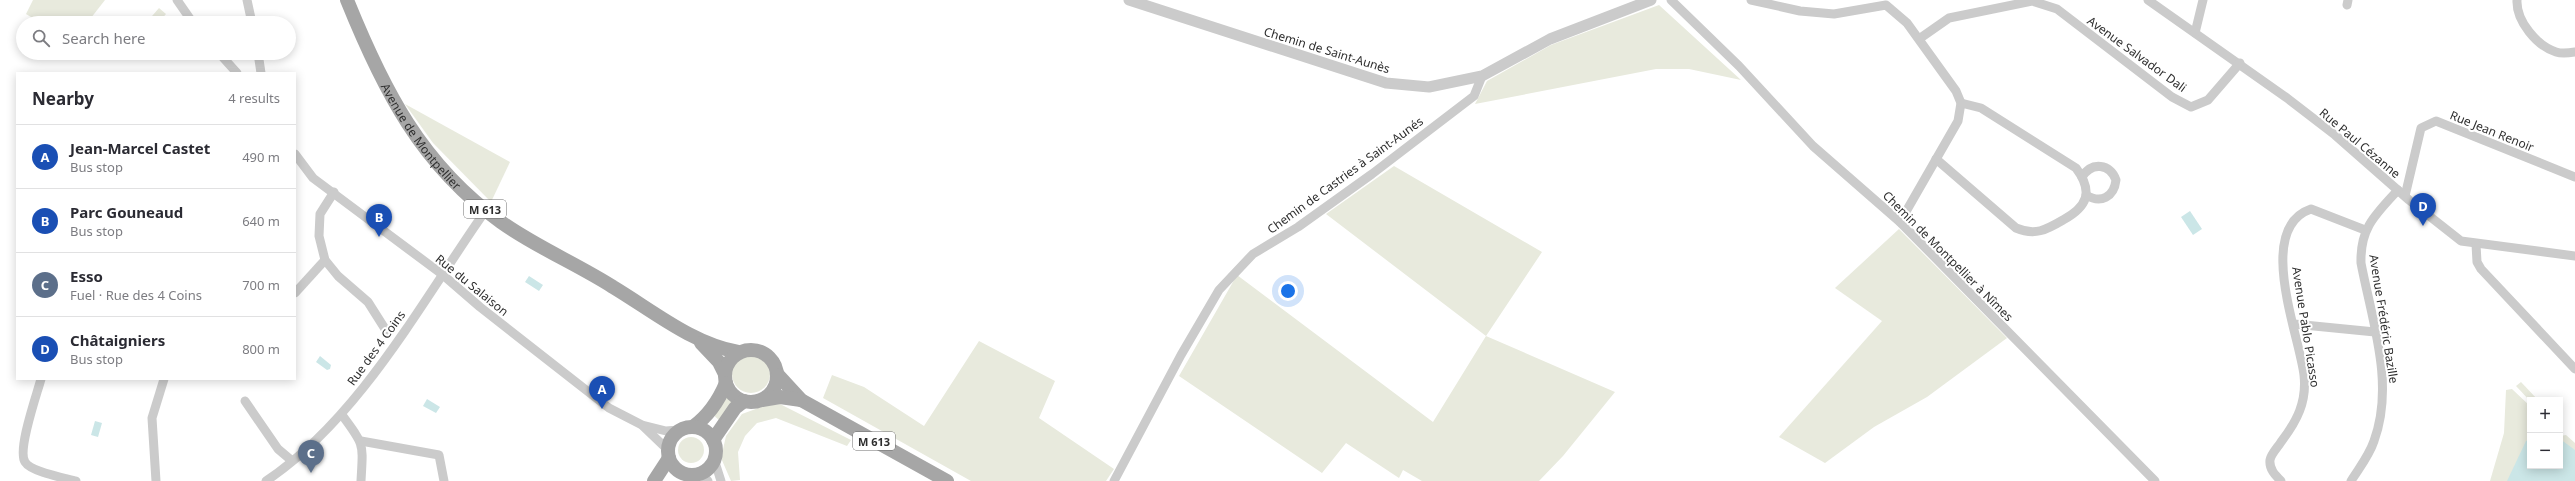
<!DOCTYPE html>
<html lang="en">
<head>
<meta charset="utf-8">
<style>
	body { margin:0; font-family:"Noto Sans",sans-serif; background:#f7f7f7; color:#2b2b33 }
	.controls { position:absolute; right:12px; bottom:12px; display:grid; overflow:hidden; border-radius:0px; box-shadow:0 2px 10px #0003 }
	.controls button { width:36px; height:36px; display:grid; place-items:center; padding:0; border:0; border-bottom:1px solid #e1e1e2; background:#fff; color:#2b2b33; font:20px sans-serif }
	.you { position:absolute; left:1288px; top:291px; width:14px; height:14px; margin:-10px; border:3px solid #fff; border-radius:50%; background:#1a73e8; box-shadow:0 0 0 6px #1a73e833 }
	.badge { display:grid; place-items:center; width:26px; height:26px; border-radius:50%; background:#d2427e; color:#fff; font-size:13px; font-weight:700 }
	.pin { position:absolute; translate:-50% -33px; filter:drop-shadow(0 1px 2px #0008) }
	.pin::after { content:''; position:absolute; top:21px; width:14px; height:12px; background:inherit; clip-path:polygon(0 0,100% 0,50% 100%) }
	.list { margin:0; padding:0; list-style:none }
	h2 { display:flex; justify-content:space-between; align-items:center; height:52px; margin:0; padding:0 16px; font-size:17px }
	h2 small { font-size:13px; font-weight:400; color:#7c7c81 }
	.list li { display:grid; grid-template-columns:26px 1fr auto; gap:12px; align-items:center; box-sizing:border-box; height:64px; padding:0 16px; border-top:1px solid #e1e1e2 }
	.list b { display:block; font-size:15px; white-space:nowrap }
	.list p { margin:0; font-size:13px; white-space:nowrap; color:#7c7c81 }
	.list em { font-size:13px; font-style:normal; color:#7c7c81 }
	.icon { flex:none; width:22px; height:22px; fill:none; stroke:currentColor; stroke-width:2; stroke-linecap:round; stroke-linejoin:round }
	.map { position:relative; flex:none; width:2575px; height:481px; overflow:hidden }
	.search { position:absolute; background:#fff; box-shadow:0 2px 10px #0003; left:16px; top:16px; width:280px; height:44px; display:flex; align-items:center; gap:10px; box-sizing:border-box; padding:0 14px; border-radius:22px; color:#7c7c81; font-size:15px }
	.panel { position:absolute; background:#fff; box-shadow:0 2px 10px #0003; left:16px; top:72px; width:280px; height:308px; border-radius:0px }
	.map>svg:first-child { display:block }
</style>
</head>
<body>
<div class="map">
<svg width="2575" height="481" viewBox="0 0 2575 481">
	<rect width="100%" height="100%" fill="#fff"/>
	<g fill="#e8eadd">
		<path d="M33,0H105L87,23H41L26,14Z"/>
		<path d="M1659,5L1741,80L1689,69H1656L1475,104L1487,81L1551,45Z"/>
		<path d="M159,8L166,14L158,23H146Z"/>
		<path d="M405,104L510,162L491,202L433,143Z"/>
		<path d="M1394,166L1542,252L1486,336L1615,392L1563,456L1539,481H1422L1403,470L1399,478L1346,443L1322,473L1179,376L1237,275L1433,422L1486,336L1326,214Z"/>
		<path d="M1899,229L2007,338L1927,397L1874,427L1825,463L1779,437L1882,321L1835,288Z"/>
		<path d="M979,341L1055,381L1039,418L1114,469L1106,481H971L823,398L832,375L864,387L924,426Z"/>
		<circle cx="751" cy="374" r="19"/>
		<path d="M2521,382L2538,400L2530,401L2516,386Z"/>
		<path d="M2512,389L2530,406V466H2560V436L2566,435L2575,443V481H2490L2504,433L2506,390Z"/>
		<path d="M726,397L733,403L719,420L712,414Z"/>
		<path d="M780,404L851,440L847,446L776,418L757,423L745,436L738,452L740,480L731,481L721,458L726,436L742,414L764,406Z"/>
		<circle cx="691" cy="450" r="13"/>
	</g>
	<g fill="#cbe6e7">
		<path d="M2190,211L2202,229L2193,235L2181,217Z"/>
		<path d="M529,276L543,285L539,291L525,282Z"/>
		<path d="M320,356L331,365L330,369L327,370L316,362Z"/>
		<path d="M427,399L440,407L436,413L423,406Z"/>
		<path d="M95,421L102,423L98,437L91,435Z"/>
		<path d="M2530,439V466H2560V439L2575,450V481H2507L2526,441Z"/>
	</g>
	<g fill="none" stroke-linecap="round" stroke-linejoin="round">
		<g stroke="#cbcbcb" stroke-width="9">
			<path d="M177,0L193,23"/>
			<path d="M247,0L252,23"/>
			<path d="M1671,0L1739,66L1813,146L1900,222L2155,481"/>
			<path d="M1751,0L1800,11L1834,14L1886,5L1907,23L1956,91L1961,103L1958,121L1900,222"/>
			<path d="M2148,0L2287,98L2335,135L2409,200L2461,241L2575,256"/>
			<path d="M2517,0C2516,21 2537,46 2556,52C2562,54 2569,53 2575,52"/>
			<path d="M2347,5L2348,0"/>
			<path d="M2195,33L2203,0"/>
			<path d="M1919,39L1949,18L2032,1L2057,9L2172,97L2191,107L2208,100L2240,63"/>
			<path d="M219,53L237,73"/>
			<path d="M258,53L261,73"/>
			<path d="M295,154L313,178L443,275L480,307L609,408L642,425L666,431L679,430"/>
			<path d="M1936,159L2016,228C2035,236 2046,230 2063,220C2087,207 2094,192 2076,168L1981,108L1961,103"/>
			<path d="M2082,177C2092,161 2110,164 2116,180C2114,197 2101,204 2086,195"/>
			<path d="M334,192L320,214L319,236L325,260L338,276L368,302L387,332"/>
			<path d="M2405,196L2421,128L2436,121L2575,177"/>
			<path d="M2476,244L2477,262L2481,269L2575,369"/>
			<path d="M295,293L325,260"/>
			<path d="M2294,324L2375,332"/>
			<path d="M41,379C37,394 17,450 25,462C31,472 65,478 76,481"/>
			<path d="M245,401L278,449L291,460"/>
			<path d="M342,415C365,446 363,443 361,481"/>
			<path d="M643,426L668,450"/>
			<path d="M361,441L439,455L444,481"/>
			<path d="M714,459L721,481"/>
			<path d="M700,473L708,481"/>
			<path d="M156,481L152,418L164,379"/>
			<path d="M266,481C360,418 422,301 486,210"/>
			<path d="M1114,481L1181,355L1219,290L1253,254L1298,227L1372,174L1474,96L1482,76"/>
			<path d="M2281,481C2275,475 2269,469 2270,460C2271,454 2278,447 2281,442C2297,421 2307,402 2304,375C2299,334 2255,228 2311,209L2365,230"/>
			<path d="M2351,481C2359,468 2369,456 2374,441C2395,384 2372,321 2361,263C2360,228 2375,215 2398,190"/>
		</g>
		<path stroke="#cbcbcb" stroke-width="11" d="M1129,0L1386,83L1429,87L1482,76L1550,39L1651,0"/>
		<g stroke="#a6a6a6" stroke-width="14">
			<path id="s1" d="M347,0C383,89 421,165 501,222C536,247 577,264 613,287C653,311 691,343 738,352"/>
			<path d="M701,343L719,362L725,374"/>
			<circle cx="751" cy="376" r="26"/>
			<path d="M778,375L801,400L947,481"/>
			<path d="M762,400L780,397L801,400"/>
			<path d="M693,427C708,416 719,400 726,383"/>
			<circle cx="692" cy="451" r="24"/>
			<path d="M713,440L735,408L744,401"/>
			<path d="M654,481L669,458"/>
		</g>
	</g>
	<g text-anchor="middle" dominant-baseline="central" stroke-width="4" stroke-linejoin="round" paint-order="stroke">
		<g fill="#fff" stroke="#6d6d6d" stroke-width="1">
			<rect x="464" y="200" width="42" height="18" rx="3"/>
			<rect x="853" y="432" width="42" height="18" rx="3"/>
		</g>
		<g font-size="11" font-weight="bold" fill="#2e2e2e">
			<text x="485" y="209">M 613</text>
			<text x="874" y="441">M 613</text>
		</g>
		<g font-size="12" fill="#2e2e2e" stroke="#fff">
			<text transform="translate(1327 50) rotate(17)">Chemin de Saint-Aunès</text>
			<text transform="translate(2137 54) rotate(36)">Avenue Salvador Dali</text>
			<text transform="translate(2492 131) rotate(22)">Rue Jean Renoir</text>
			<text stroke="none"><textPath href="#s1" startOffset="156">Avenue de Montpellier</textPath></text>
			<text transform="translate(2360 143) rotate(40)">Rue Paul Cézanne</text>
			<text transform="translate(1345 175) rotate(-36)">Chemin de Castries à Saint-Aunés</text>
			<text transform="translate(1948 256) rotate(45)">Chemin de Montpellier à Nîmes</text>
			<text transform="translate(472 285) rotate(39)">Rue du Salaison</text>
			<text transform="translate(2384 319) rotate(81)">Avenue Frédéric Bazille</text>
			<text transform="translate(2306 327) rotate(81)">Avenue Pablo Picasso</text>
			<text transform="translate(376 348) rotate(-54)">Rue des 4 Coins</text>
		</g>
	</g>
</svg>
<div class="controls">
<button>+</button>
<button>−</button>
</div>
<div class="you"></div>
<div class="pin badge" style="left:602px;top:409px;background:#1a4fb4">A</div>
<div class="pin badge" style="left:379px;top:237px;background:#1a4fb4">B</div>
<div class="pin badge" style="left:311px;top:473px;background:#5c6f8a">C</div>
<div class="pin badge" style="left:2423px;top:226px;background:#1a4fb4">D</div>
<div class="search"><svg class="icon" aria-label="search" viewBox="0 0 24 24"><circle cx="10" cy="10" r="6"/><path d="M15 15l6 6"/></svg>Search here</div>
<section class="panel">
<h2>Nearby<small>4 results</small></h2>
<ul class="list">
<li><span class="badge" style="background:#1a4fb4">A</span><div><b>Jean-Marcel Castet</b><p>Bus stop</p></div><em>490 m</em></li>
<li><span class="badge" style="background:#1a4fb4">B</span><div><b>Parc Gouneaud</b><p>Bus stop</p></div><em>640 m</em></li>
<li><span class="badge" style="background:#5c6f8a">C</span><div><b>Esso</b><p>Fuel · Rue des 4 Coins</p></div><em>700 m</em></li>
<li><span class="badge" style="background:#1a4fb4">D</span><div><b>Châtaigniers</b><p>Bus stop</p></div><em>800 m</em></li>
</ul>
</section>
</div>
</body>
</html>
